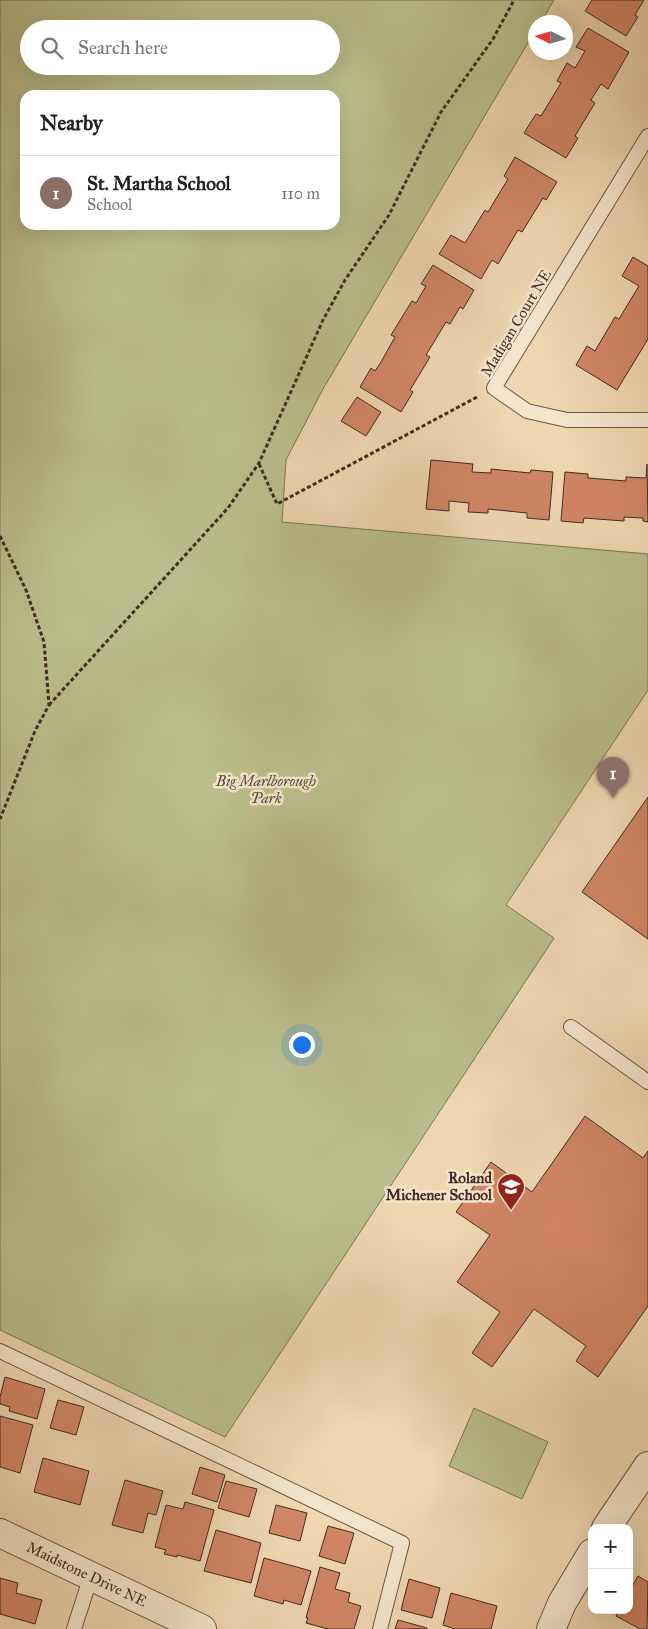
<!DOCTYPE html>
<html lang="en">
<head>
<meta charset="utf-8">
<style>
	body { margin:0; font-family:"IM FELL Great Primer",serif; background:#f2f2f2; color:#222 }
	.controls { position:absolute; right:15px; bottom:15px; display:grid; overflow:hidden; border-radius:10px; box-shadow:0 5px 20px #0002 }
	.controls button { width:45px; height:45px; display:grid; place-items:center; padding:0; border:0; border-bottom:1px solid #e0e0e0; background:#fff; color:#222; font:25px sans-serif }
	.compass { position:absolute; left:528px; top:15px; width:45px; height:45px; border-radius:50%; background:#fff; box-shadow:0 5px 20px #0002; rotate:275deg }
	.you { position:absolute; left:301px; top:1044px; width:18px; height:18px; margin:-12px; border:4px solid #fff; border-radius:50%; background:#1a73e8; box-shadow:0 0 0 8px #1a73e833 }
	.badge { display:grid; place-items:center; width:32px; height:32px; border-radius:50%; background:#db2777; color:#fff; font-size:16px; font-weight:700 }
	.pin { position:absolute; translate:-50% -41px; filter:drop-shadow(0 1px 2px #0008) }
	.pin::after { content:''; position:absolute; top:26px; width:18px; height:15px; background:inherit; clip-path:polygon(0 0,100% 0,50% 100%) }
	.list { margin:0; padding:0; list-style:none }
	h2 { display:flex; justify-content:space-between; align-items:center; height:65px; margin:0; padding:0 20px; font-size:21px }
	h2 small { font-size:16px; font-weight:400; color:#767676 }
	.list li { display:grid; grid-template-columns:32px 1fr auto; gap:15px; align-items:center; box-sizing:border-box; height:75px; padding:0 20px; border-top:1px solid #e0e0e0 }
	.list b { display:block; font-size:19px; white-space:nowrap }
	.list p { margin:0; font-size:16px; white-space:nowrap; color:#767676 }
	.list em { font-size:16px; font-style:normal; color:#767676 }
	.icon { flex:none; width:28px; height:28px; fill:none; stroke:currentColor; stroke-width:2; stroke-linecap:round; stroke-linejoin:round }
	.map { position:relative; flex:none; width:648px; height:1629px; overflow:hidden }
	.search { position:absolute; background:#fff; box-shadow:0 5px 20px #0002; left:20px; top:20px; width:320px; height:55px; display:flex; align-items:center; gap:12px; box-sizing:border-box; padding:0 18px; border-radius:28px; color:#767676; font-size:19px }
	.panel { position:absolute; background:#fff; box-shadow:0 5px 20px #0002; left:20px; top:90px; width:320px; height:140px; border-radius:15px }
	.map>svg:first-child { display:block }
</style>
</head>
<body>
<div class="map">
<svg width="648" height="1629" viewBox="0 0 648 1629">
	<rect width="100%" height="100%" fill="#efd7b2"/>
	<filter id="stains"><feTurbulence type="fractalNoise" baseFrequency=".004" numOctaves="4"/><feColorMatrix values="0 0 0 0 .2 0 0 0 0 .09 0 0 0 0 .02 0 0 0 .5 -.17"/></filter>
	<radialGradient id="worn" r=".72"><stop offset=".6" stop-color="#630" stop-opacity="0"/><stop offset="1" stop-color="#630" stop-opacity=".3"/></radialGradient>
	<g fill="#babe8c" stroke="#7e7457" fill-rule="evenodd">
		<path d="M0,0H554L541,22H536L535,31L323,389L286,460L282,522L648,554V690L506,905L554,938L225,1437L0,1330ZM29,29H331V66H29ZM25,95H335V225H25Z"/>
		<path d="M474,1408L548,1442L522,1499L449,1466Z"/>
	</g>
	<g fill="#d18665" stroke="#422b22">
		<path d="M592,0H644L635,15L638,17L626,36L585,11Z"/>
		<path d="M588,28L629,52L608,89L601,84L591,100L595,103L575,136L578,138L566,158L524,133L536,114L541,116L561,83L557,81L567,63L575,68L585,51L576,47Z"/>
		<path d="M515,157L557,182L546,200L543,198L522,232L518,230L498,264L492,260L481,279L439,254L451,235L465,243L485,210L488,212L508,179L504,176Z"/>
		<path d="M633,257L648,266V339L617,390L576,365L587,346L595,351L615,317L619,319L639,286L622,276Z"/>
		<path d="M433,265L474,290L463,309L460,307L450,324L446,322L426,355L430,357L410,390L413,392L401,412L360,387L371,368L375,371L381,362L395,337L391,335L412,301L416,303L426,286L421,284Z"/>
		<path d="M357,397L381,412L366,436L341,421Z"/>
		<path d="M431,460L473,464L472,472L491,473V469L530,473L531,470L553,472L549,520L527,518V513L488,509V513L468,512L469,503L449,501V511L426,509Z"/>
		<path d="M647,464L648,522L643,521V518L624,517V521L584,518L583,523L561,521L565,472L588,474V478L626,481V477L646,478Z"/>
		<path d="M648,797V939L582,892Z"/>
		<path d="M585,1116L643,1158L648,1151V1306L598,1377L576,1361L586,1346L534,1309L492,1367L472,1353L500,1312L457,1282L490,1235L456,1212L491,1162L532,1192Z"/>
		<path d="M5,1377L45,1389L37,1419L9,1411L10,1407L0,1404V1397Z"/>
		<path d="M58,1400L84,1407L76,1435L50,1428Z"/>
		<path d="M0,1416L33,1425L20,1473L0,1467Z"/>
		<path d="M43,1458L89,1471L80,1505L34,1492Z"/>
		<path d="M200,1467L225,1475L217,1502L192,1494Z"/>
		<path d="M125,1480L163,1491L156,1515L148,1513L143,1533L112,1525Z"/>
		<path d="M226,1481L257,1489L249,1517L218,1508Z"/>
		<path d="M185,1502L214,1510L200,1561L177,1555V1557L164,1554L166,1550L155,1547L166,1505L183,1509Z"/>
		<path d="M276,1505L307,1513L300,1541L269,1533Z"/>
		<path d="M328,1526L354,1533L345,1564L319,1556Z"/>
		<path d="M216,1530L261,1543L251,1583L204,1571Z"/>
		<path d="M264,1558L311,1571L301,1605L284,1600L283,1604L254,1596Z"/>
		<path d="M320,1567L340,1573L335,1589L350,1593L348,1602L361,1606L354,1629H328L306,1623L308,1618H306Z"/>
		<path d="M638,1576L648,1582L647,1629H640L616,1616L619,1610H629V1592Z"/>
		<path d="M0,1578L18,1583L16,1593L42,1600L35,1624L0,1614Z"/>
		<path d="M409,1579L440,1588L432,1618L401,1610Z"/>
		<path d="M451,1593L497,1606L491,1629H455L443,1625Z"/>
		<path d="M398,1620L427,1628V1629H395Z"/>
	</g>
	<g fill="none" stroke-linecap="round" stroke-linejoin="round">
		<defs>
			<g id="lane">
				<path d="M648,136L494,388L527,411L567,420H648"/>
				<path d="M571,1027L648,1082"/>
				<path d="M0,1351L402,1543L380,1629"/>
				<path d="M74,1629L91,1576"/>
			</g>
			<g id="street">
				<path d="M606,1528L648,1466"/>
				<path id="s1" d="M0,1533L202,1629"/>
				<path d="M551,1629L562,1603L592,1553"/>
			</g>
		</defs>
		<use href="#lane" stroke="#6d5646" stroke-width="16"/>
		<use href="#street" stroke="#6d5646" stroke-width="30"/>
		<g stroke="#422b22" stroke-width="3" stroke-dasharray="4 2.5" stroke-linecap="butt">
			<path d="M259,464L277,504L479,396"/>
			<path d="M0,536L26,590L44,642L49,705L35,731L0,819"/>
			<path d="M49,705L228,508L259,463L323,320L345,280L389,215L441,112L493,39L514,0"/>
		</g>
		<use href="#lane" stroke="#f5e5cd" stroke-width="14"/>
		<use href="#street" stroke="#f5e5cd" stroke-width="28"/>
	</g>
	<defs>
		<symbol id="school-pin" viewBox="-11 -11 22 30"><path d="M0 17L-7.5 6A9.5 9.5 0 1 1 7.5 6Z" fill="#8f2418" stroke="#f5e5cd"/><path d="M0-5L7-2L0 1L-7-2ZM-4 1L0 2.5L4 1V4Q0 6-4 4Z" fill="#fff"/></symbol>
	</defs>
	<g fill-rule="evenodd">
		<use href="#school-pin" x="495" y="1171" width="32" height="43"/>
	</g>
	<g text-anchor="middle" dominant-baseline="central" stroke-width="5" stroke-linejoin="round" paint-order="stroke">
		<g font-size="15" fill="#422b22" stroke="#f5e5cd">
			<text transform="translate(516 323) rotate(-59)">Madigan Court NE</text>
			<text stroke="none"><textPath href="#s1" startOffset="96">Maidstone Drive NE</textPath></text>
		</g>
		<g font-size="15" font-style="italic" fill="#5a4837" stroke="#f5e5cd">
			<text x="266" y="781">Big Marlborough<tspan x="266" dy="17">Park</tspan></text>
		</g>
		<g font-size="15" font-weight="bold" fill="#422b22" stroke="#f5e5cd" text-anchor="end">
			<text x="492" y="1178">Roland<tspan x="492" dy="17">Michener School</tspan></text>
		</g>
	</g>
	<rect width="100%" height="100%" filter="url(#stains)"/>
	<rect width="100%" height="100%" fill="url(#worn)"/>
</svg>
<div class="controls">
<button>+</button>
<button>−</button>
</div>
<svg class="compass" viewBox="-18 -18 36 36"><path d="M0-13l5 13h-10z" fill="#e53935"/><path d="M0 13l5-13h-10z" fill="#767676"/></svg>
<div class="you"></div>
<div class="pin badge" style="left:613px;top:798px;background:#8d6e63">1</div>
<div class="search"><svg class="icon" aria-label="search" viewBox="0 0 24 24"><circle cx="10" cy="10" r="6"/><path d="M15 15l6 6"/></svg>Search here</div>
<section class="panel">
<h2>Nearby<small></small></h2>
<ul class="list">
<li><span class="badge" style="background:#8d6e63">1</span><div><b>St. Martha School</b><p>School</p></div><em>110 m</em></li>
</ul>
</section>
</div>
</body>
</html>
